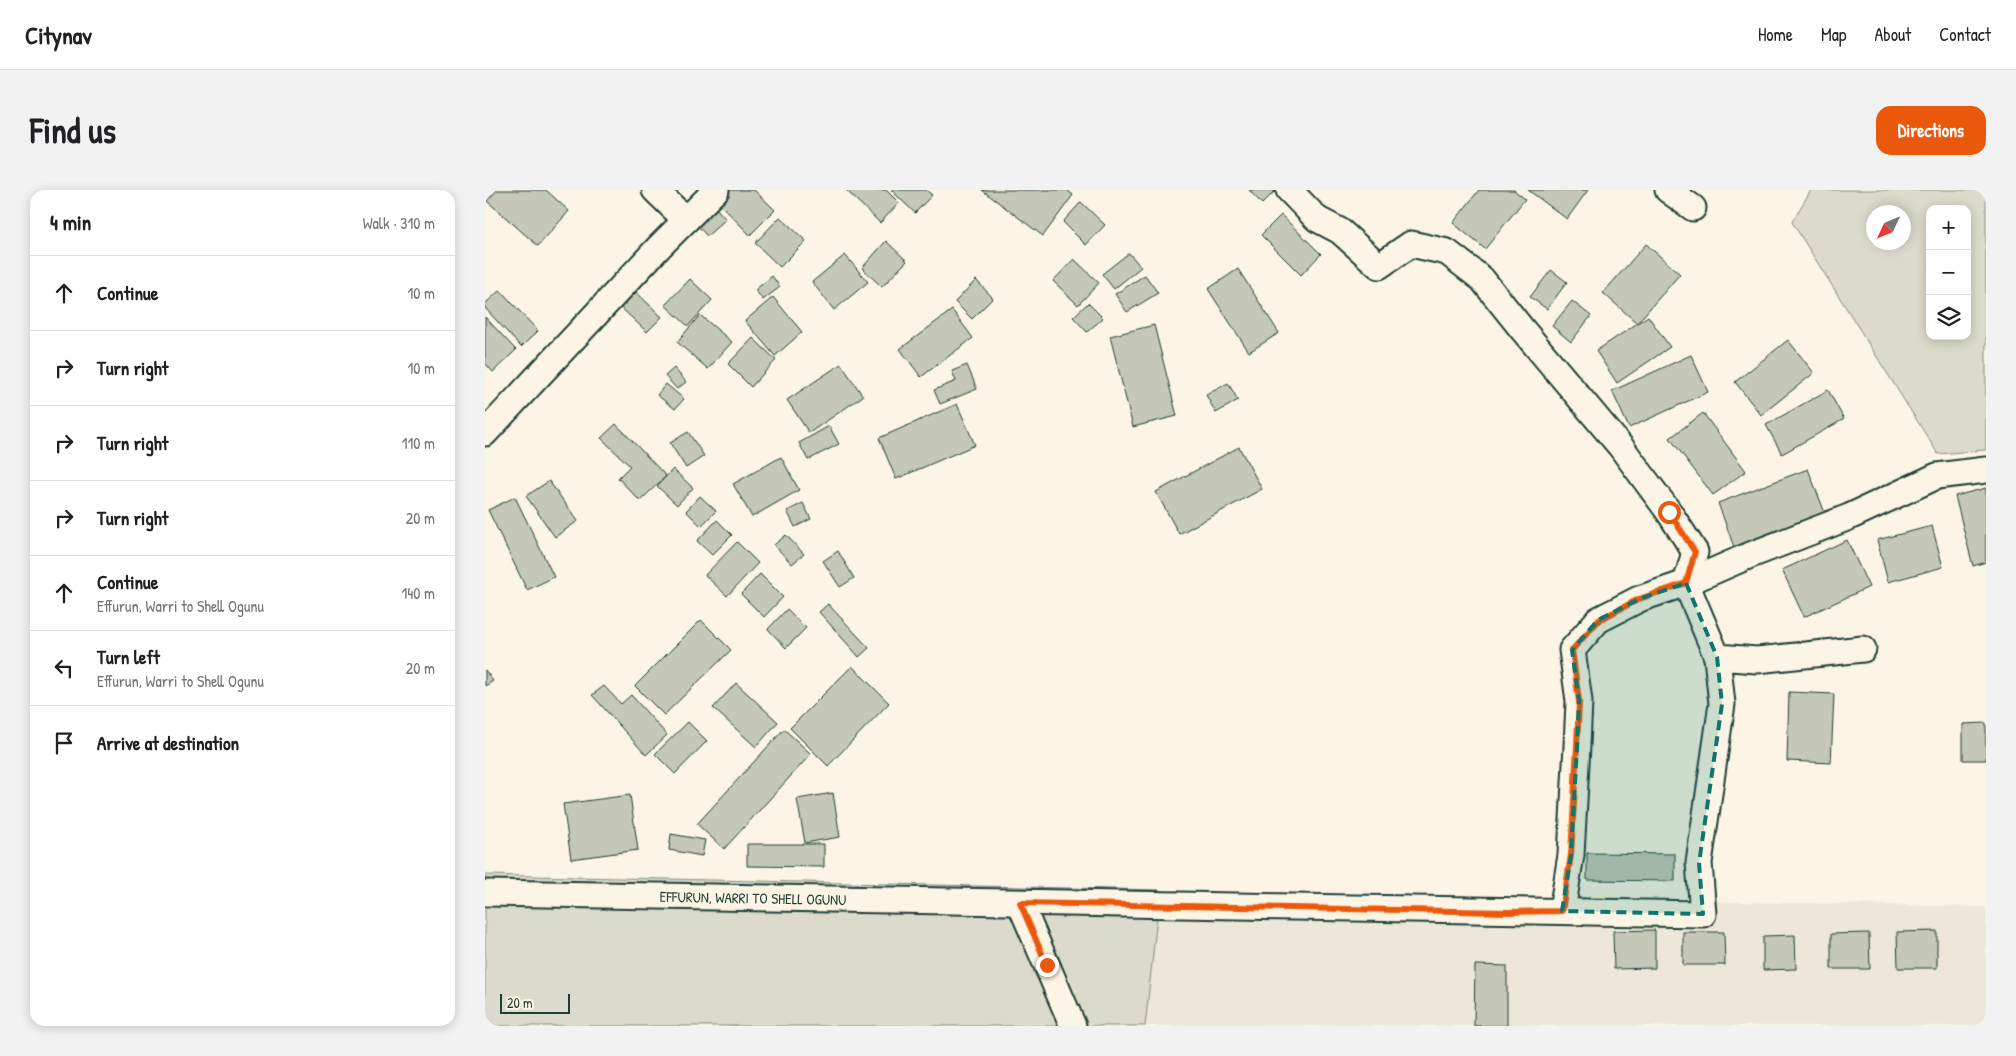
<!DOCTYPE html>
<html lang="en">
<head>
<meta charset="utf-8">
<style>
	body { margin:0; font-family:"Patrick Hand",sans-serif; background:#f2f2f2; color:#202124 }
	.controls { position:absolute; right:15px; top:15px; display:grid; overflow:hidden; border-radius:10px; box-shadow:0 2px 12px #0003 }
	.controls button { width:45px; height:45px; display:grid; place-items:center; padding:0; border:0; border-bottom:1px solid #e0e0e0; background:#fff; color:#202124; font:25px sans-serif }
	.compass { position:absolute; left:1381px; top:15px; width:45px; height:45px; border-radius:50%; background:#fff; box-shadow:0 2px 12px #0003; rotate:226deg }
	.scale { position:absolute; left:15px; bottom:12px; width:70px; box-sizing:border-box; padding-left:5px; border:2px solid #1f3d34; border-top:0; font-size:14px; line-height:18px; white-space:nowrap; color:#1f3d34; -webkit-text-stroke:4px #fcf5e5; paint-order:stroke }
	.stop { position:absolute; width:15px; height:15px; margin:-11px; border:4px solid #ea580c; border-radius:50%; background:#fff }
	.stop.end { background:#ea580c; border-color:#fff; box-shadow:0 1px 5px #0008 }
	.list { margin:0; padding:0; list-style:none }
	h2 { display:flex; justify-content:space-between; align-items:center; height:65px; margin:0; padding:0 20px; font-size:21px }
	h2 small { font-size:16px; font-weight:400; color:#757577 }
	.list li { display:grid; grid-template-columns:32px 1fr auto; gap:15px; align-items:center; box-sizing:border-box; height:75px; padding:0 20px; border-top:1px solid #e0e0e0 }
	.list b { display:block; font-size:19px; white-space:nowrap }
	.list p { margin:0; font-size:16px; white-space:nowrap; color:#757577 }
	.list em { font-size:16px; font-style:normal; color:#757577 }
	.icon { flex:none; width:28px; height:28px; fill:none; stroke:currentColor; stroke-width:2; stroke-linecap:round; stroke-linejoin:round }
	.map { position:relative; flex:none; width:1501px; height:836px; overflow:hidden; border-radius:15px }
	header { display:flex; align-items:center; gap:30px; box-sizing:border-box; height:70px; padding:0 25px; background:#fff; border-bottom:1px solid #e0e0e0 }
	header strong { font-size:24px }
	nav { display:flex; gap:28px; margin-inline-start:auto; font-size:18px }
	.intro { display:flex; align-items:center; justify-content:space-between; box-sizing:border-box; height:120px; padding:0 30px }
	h1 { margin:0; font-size:35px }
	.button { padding:12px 22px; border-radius:15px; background:#ea580c; color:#fff; font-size:18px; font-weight:700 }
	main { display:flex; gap:30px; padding:0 30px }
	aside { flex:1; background:#fff; border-radius:15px; box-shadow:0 2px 12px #0003 }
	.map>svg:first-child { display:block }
</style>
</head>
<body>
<header>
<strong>Citynav</strong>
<nav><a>Home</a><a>Map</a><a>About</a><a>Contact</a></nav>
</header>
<div class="intro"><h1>Find us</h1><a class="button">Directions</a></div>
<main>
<aside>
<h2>4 min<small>Walk · 310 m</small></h2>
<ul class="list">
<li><svg class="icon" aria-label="ahead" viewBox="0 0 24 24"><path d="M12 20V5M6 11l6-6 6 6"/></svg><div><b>Continue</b></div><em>10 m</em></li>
<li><svg class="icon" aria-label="right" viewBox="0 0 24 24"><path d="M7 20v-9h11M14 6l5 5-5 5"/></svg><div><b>Turn right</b></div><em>10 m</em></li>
<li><svg class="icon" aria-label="right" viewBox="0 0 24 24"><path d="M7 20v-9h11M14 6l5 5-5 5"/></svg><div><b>Turn right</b></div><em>110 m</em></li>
<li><svg class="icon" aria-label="right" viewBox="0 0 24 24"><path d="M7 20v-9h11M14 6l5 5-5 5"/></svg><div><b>Turn right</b></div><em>20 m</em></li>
<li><svg class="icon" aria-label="ahead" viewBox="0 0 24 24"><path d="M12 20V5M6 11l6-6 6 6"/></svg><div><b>Continue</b><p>Effurun, Warri to Shell Ogunu</p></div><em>140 m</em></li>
<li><svg class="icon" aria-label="left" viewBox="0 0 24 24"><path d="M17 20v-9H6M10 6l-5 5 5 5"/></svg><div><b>Turn left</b><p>Effurun, Warri to Shell Ogunu</p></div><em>20 m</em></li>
<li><svg class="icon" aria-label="arrive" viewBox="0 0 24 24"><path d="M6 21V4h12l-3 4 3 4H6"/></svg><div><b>Arrive at destination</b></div></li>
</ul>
</aside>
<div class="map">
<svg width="1501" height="836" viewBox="0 0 1501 836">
	<rect width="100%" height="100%" fill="#fcf5e5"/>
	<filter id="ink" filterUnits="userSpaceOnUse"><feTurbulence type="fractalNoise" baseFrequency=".02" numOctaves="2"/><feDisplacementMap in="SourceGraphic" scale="10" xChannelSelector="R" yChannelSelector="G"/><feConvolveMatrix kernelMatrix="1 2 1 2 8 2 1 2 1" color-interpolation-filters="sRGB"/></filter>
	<g filter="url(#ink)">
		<path fill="#ece7d8" d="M675,700L1501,717V836H660Z"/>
		<g fill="#dcdacc" stroke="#7e8c80" fill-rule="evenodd">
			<path d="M1326,0H1501V260L1453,264L1307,32ZM1445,19H1482V146H1445ZM1388,22H1418V52H1388Z"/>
			<path d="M0,685L675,700L660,836H0Z"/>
		</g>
		<g fill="#c5c7b9" stroke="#1f3d34">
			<path d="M12,0H61L84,21L53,56L2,11Z"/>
			<path d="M241,0H269L290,20L265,45L231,10Z"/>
			<path d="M361,0H401L414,13L395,33Z"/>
			<path d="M406,0H441L447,5L430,23Z"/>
			<path d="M497,0H582L588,5L558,46Z"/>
			<path d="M764,0H791L777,14Z"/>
			<path d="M994,0H1029L1040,9L1000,59L968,33Z"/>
			<path d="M1043,0H1103L1082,29Z"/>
			<path d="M596,12L620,35L601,55L578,32Z"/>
			<path d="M229,16L241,29L222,46L210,33Z"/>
			<path d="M796,25L836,64L816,85L776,45Z"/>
			<path d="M295,27L321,51L295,77L270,53Z"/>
			<path d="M401,51L422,71L397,97L377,78Z"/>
			<path d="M1161,54L1195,84L1152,133L1118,103Z"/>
			<path d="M644,63L656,77L629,99L617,84Z"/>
			<path d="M360,65L383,92L349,120L327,92Z"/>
			<path d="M589,69L614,93L593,115L568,91Z"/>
			<path d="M753,79L794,143L764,162L723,99Z"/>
			<path d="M1066,80L1082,92L1062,119L1045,107Z"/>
			<path d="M660,85L673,103L642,122L630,104Z"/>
			<path d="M287,86L295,97L278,110L270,100Z"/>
			<path d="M205,89L227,110L203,136L180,115Z"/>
			<path d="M491,90L508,108L487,129L470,112Z"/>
			<path d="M146,97L177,127L162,142L131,113Z"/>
			<path d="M15,100L53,141L36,157L0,118V114Z"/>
			<path d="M288,107L317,142L290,166L260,131Z"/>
			<path d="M1087,111L1106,126L1086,152L1067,136Z"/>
			<path d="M603,113L618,128L602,142L588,127Z"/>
			<path d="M467,120L488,148L436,187L415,159Z"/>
			<path d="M215,125L247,152L223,179L192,152Z"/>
			<path d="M1163,126L1185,157L1132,193L1111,161Z"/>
			<path d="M0,127L31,160L8,182L0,173Z"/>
			<path d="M669,135L692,226L648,237L625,146Z"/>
			<path d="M268,148L291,170L266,197L243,174Z"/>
			<path d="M1303,150L1329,183L1276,225L1250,192Z"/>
			<path d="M1206,165L1223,202L1144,238L1127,201Z"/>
			<path d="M356,174L378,206L324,243L302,210Z"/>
			<path d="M482,175L492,199L455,214L449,200L471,191L467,181Z"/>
			<path d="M189,178L201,192L192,199L180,186Z"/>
			<path d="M743,193L753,210L731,223L721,205Z"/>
			<path d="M181,194L199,209L190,219L172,205Z"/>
			<path d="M1343,200L1359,229L1297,264L1281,235Z"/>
			<path d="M472,214L490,255L411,289L394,248Z"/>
			<path d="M1218,223L1261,281L1228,305L1185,248Z"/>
			<path d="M131,234L181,286L155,311L133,288L145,276L116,248Z"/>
			<path d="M344,236L354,254L323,270L314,253Z"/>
			<path d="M203,242L219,266L201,278L185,253Z"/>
			<path d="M754,257L777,299L694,344L671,302Z"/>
			<path d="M296,267L314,300L267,327L248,294Z"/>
			<path d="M188,279L208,298L192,315L172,296Z"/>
			<path d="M1323,279L1340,323L1249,357L1233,313Z"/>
			<path d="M64,291L93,331L70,347L41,306Z"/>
			<path d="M1501,298V372L1488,376L1470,306Z"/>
			<path d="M215,306L231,321L216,336L201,321Z"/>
			<path d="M30,307L69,387L42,400L3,320Z"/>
			<path d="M318,313L326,329L310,337L302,321Z"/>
			<path d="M232,330L247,345L227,365L212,351Z"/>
			<path d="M1447,336L1458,377L1403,392L1392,350Z"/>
			<path d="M301,345L319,364L307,374L289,355Z"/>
			<path d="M1362,350L1384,397L1319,427L1297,380Z"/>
			<path d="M252,352L273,373L242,406L220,385Z"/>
			<path d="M353,361L369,388L355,397L338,371Z"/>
			<path d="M275,384L298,407L279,427L256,404Z"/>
			<path d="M343,414L384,458L374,467L334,422Z"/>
			<path d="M302,419L321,438L301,458L283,439Z"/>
			<path d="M216,430L246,460L179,525L150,496Z"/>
			<path d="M367,476L404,513L343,576L305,538Z"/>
			<path d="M0,480L8,491L0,496Z"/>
			<path d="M251,493L293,532L271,557L228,518Z"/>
			<path d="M119,496L136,514L146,505L182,545L161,565L107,505Z"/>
			<path d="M1304,502L1349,504L1346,573L1302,571Z"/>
			<path d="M203,532L222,551L190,584L170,564Z"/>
			<path d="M1501,533V570H1478V534Z"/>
			<path d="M299,539L326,564L239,659L212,634Z"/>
			<path d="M348,603L355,647L320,653L312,609Z"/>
			<path d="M145,605L153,660L86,669L78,614Z"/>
			<path d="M186,644L220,650L217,666L184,660Z"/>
			<path d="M262,654H339V677L262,676Z"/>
			<path d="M1102,663L1190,664V691L1102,690Z"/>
			<path d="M1170,740V778L1129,779L1128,741Z"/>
			<path d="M1452,741V778H1413L1412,742Z"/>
			<path d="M1198,742H1239L1240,775H1198Z"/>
			<path d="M1384,743L1385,779H1346V744Z"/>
			<path d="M1310,745L1311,779L1278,780V746Z"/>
			<path d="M990,775L1022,776V836H989Z"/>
		</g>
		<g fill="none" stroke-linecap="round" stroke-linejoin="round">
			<defs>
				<g id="minor">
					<path d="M170,0L201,30"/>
					<path d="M804,0L832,29L855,41L894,76L926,54L962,62L997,89L1037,139L1136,257L1184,322L1210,362L1201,393"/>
					<path d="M1183,0L1208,18"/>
					<path d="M0,243L174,57L231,0"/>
					<path d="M1201,393L1263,366L1364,327L1452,286L1501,280"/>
					<path d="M0,703L1218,724L1214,673L1237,514L1232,467L1272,470L1378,459"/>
					<path d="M535,713L588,836"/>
					<path d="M1077,721L1086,665L1092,556L1094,511L1087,460L1113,430L1154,409L1201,393L1232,467"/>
				</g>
			</defs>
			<use href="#minor" stroke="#1f3d34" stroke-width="29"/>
			<use href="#minor" stroke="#fcf5e5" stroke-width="25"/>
		</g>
	</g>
	<g fill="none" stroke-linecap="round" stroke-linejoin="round" filter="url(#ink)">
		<path stroke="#ea580c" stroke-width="6" d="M562,775L535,713L1024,722L1077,721L1086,665L1092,556L1094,511L1087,460L1114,430L1154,409L1201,393L1210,362L1184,322"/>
	</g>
	<path fill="#0f766e" fill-opacity="0.2" stroke="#0f766e" stroke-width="4" stroke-dasharray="10 6" stroke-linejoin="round" d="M1201,393L1232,467L1237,514L1214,673L1218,724L1077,721L1086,665L1092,556L1094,511L1087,460L1113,430L1154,409Z"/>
	<g text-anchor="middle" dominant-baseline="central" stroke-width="4" stroke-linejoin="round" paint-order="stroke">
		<g font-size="15" fill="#1f3d34" stroke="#fcf5e5">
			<text transform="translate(268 708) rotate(1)">EFFURUN, WARRI TO SHELL OGUNU</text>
		</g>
	</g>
</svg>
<div class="controls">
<button>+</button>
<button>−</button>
<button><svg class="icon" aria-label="layers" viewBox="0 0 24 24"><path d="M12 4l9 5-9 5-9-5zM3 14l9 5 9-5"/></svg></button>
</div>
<svg class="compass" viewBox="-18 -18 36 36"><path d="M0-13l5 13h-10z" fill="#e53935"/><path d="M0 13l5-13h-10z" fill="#757577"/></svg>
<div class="scale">20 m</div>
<div class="stop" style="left:1184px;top:322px"></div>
<div class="stop end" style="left:562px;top:775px"></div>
</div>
</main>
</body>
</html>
